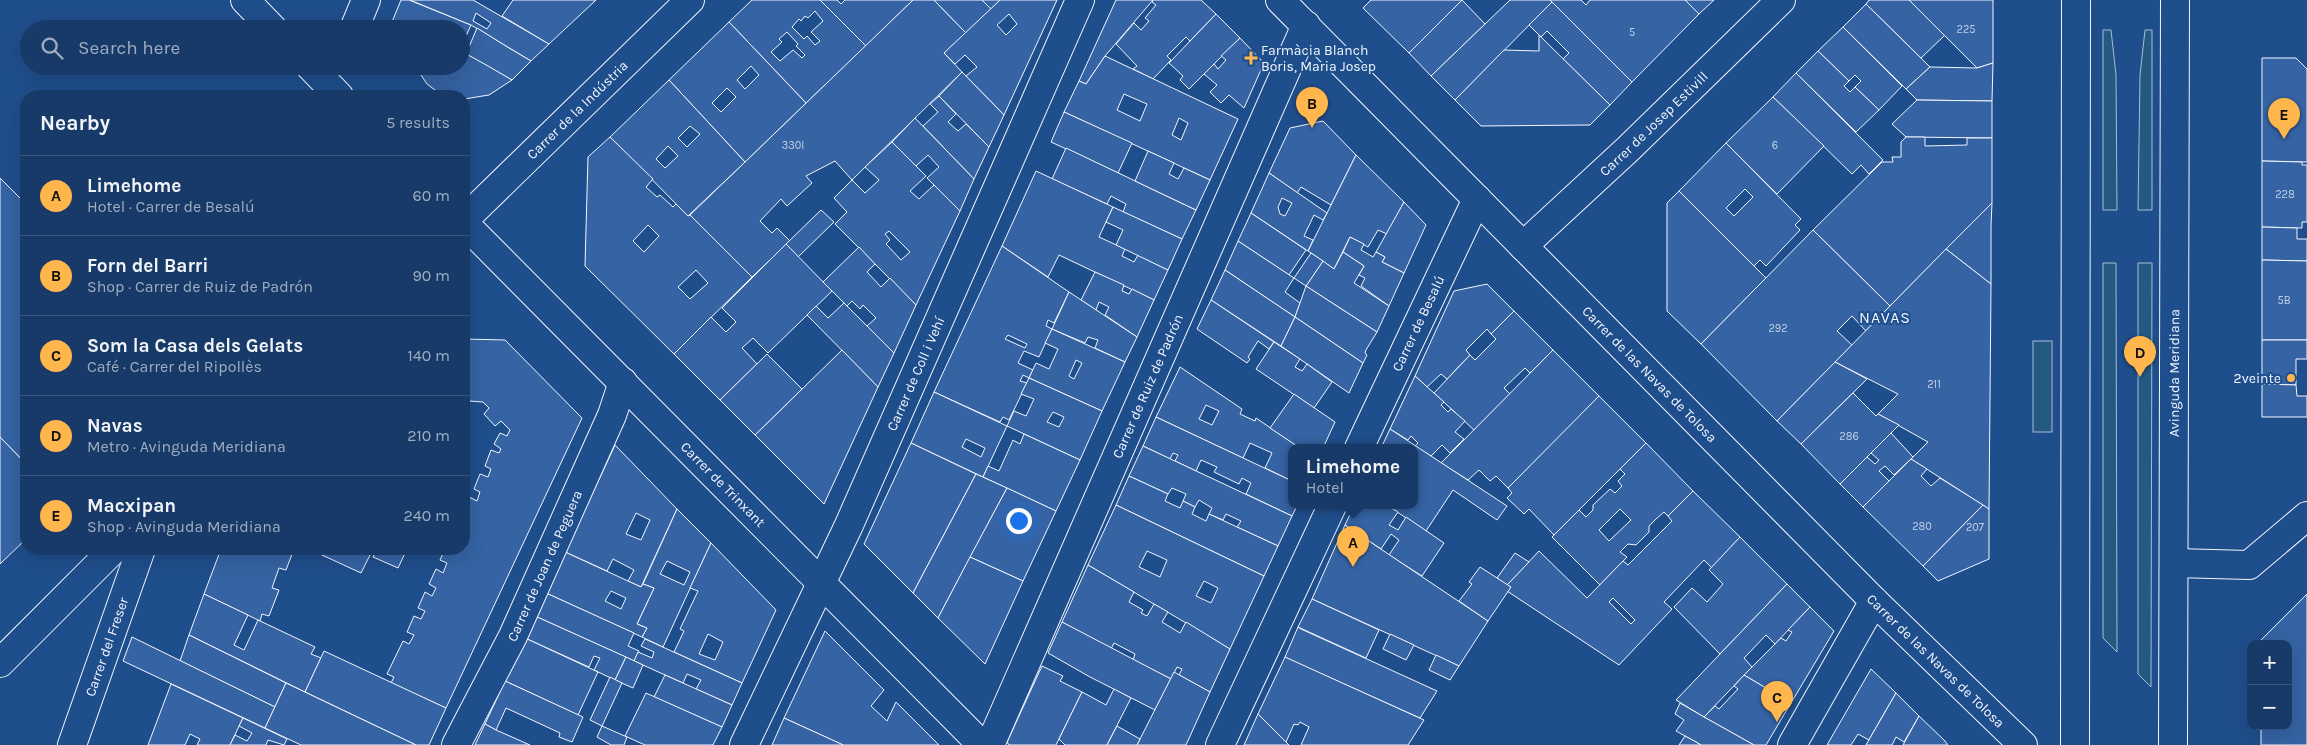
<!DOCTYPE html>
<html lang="en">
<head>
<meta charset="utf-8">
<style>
	body { margin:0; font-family:Karla,sans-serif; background:#244571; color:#f1f3f6 }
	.controls { position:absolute; right:15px; bottom:15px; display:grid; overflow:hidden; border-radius:10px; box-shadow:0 5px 20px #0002 }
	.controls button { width:45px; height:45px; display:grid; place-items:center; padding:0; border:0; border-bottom:1px solid #36547d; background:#173a69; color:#f1f3f6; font:25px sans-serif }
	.you { position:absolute; left:1018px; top:520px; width:18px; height:18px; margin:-12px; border:4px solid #fff; border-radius:50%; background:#1a73e8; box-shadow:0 0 0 8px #1a73e833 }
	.badge { display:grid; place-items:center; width:32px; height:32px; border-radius:50%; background:#ffb74d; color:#111; font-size:16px; font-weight:700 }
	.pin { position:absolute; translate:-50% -41px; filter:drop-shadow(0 1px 2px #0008) }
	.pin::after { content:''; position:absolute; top:26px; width:18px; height:15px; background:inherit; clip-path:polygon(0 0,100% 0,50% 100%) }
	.popup { position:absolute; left:1288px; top:444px; width:130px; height:65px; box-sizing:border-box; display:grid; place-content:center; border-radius:10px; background:#173a69; filter:drop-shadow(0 1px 4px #0005); font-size:16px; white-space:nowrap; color:#9eadc0 }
	.popup b { font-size:19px; color:#f1f3f6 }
	.popup::after { content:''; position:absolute; left:50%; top:100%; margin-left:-10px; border:10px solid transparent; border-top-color:#173a69 }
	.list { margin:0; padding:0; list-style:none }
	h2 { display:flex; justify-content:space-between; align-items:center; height:65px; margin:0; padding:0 20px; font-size:21px }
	h2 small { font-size:16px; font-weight:400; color:#9eadc0 }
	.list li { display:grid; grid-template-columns:32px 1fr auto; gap:15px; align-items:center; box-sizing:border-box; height:80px; padding:0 20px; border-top:1px solid #36547d }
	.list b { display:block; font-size:19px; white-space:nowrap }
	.list p { margin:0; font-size:16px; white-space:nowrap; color:#9eadc0 }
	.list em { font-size:16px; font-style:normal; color:#9eadc0 }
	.icon { flex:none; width:28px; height:28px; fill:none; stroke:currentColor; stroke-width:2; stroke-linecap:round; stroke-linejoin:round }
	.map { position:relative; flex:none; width:2307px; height:745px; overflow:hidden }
	.search { position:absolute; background:#173a69; box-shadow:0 5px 20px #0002; left:20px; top:20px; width:450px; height:55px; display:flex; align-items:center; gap:12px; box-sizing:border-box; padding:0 18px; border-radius:28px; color:#9eadc0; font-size:19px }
	.panel { position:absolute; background:#173a69; box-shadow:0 5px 20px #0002; left:20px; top:90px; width:450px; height:465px; border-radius:20px }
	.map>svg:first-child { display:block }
</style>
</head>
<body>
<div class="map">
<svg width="2307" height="745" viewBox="0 0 2307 745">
	<rect width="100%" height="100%" fill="#1f4e8c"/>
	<g fill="#245a82" stroke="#a8bbd7">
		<path d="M2103,30H2111L2116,75L2117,210H2103Z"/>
		<path d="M2145,30H2152V210H2138L2140,75Z"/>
		<path d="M2103,263H2116L2117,652L2103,638Z"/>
		<path d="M2138,263H2152L2151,687L2138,674Z"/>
		<rect x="2033" y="341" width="19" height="91"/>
	</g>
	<g fill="#3563a3" stroke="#f2f6ff" fill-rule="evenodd">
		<path d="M401,0H409L471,25L461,47V29H408L392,22Z"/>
		<path d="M410,0H473L549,44L531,61L471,25ZM476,13L491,23L487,29L473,21Z"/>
		<path d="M513,0H596L549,44L502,16Z"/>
		<path d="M752,0H820L866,46L806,103L729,22ZM815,11L823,21L811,32L820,41L815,45L807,36L804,39L792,27L799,19L801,21L805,16L808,18ZM787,32L798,44L796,46L805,55L802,58L793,50L780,61L771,52L782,42L779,39Z"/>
		<path d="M820,0H837L841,4L845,0H913L866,46Z"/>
		<path d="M913,0H934L966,33L944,53L962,72L852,180L835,161L806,176L812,183L787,206L781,199L760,221L772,233L777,228L790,241L752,277L690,215Z"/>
		<path d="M934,0H982L991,9L966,33Z"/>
		<path d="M982,0H1000L991,9Z"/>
		<path d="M1000,0H1057L1004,115L966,76L977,67L965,55L955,64L944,53ZM1009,14L1017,24L1006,35L997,25Z"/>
		<path d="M1116,0H1153L1105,56L1086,84L1079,81Z"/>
		<path d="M1153,0H1201L1216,14L1190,41L1186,37L1167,56L1171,60L1153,79L1133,69L1137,66L1116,44L1134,23L1141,30L1149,21L1145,18L1156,5L1152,2Z"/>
		<path d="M1371,0H1462L1409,53L1363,8Z"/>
		<path d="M1462,0L1485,24L1431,76L1409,53Z"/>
		<path d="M1510,0H1550L1552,2L1455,100L1431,76Z"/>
		<path d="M1550,0H1581L1586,5L1590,0H1685L1699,14L1632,82Z"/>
		<path d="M1685,0H1714L1699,14Z"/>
		<path d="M1869,0H1909L1945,35L1921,58L1866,4Z"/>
		<path d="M1909,0H1993V63L1977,68Z"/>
		<path d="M1552,2L1632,82L1610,105L1563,59L1569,53L1547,31L1541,37L1529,25Z"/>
		<path d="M1866,4L1930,67L1906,89L1843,27Z"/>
		<path d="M1216,14L1240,38L1189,89L1180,80L1183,76L1169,63Z"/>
		<path d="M729,22L806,103L745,162L669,80ZM751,66L759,75L745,89L737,80ZM727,88L736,97L721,112L712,103Z"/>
		<path d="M1843,27L1902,86L1879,110L1855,87L1861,81L1855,75L1849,81L1818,51Z"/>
		<path d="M477,28L509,48L531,61L512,80L466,54Z"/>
		<path d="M1539,35L1610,105L1590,125L1481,126L1455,100L1504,50L1539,51Z"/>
		<path d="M1240,38L1264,63L1244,108L1229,95L1221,103L1210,92L1217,85L1204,74L1214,64L1218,69L1226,60L1221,56Z"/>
		<path d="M461,51L488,66L512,80L489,95L464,99V96H446L435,90L427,84L417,69L416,66H461Z"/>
		<path d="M1818,51L1849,81L1844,86L1850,92L1855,87L1879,110L1856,132L1796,73Z"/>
		<path d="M1105,56L1238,119L1210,180L1064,112L1079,81L1086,84ZM1124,94L1147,104L1140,121L1117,110ZM1179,118L1188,123L1181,140L1172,135Z"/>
		<path d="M2262,58H2296L2307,69V162L2262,161Z"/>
		<path d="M1993,63L1992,101L1917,100L1906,89L1930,67L1977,68Z"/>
		<path d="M962,72L1004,115L989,147L939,96Z"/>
		<path d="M1796,73L1883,160L1869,174L1861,165L1852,174L1773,97Z"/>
		<path d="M669,80L745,162L688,216L610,137ZM690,126L700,134L687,147L678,138ZM668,146L678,156L665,168L656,159Z"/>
		<path d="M939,96L956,114L948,122L958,131L966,124L989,147L974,179L923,126L938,112L930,104Z"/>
		<path d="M1773,97L1824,146L1777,194L1726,143Z"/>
		<path d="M1917,100L1992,101V138L1906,137L1892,124Z"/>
		<path d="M1064,112L1132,143L1118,173L1051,142Z"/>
		<path d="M915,118L974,179L960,211L927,178L939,167L928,155L916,166L892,142Z"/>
		<path d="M1323,121L1356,155L1331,205L1301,187L1297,193L1269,173L1290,128Z"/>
		<path d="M610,137L653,179L646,187L657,197L660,195L673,207L676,204L688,216L690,215L752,277L674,354L585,266L588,157ZM648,225L659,236L644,252L633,241ZM696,270L708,283L690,299L678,287Z"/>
		<path d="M1906,137H1925V146L1967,145V138H1992V203L1890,306L1813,230L1882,162H1893L1892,157H1901V142Z"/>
		<path d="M892,142L926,176L910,191L919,199L934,185L960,211L916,305L835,224L847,212L834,198L852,180L865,193L879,180L865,167ZM889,231L910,252L901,260L886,244L890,240L885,234Z"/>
		<path d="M1726,143L1801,219L1795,225L1800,230L1766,266L1760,260L1754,266L1679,191ZM1745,189L1753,197L1734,216L1726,208Z"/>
		<path d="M1066,148L1196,210L1182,239L1123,212L1126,204L1111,196L1107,204L1052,179Z"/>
		<path d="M1148,151L1174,163L1169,174L1178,179L1184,168L1210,180L1196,210L1135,181Z"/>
		<path d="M1356,155L1404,202L1387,234L1378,230L1368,247L1350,237L1334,269L1308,251Z"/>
		<path d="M2262,161L2302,162V165H2307V222H2302V228L2262,227Z"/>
		<path d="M1036,171L1113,207L1099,237L1125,249L1122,256L1134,262L1138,255L1168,270L1154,300L1059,255L1048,277L1002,246Z"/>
		<path d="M1269,173L1327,213L1323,220L1314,215L1304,236L1313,240L1308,251L1251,213ZM1282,198L1292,203L1285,216L1280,214L1278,207Z"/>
		<path d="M0,178L26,204V464L0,437Z"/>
		<path d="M1679,191L1766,278L1701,344L1667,311V203Z"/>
		<path d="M1404,202L1426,225L1404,273L1382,262L1385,257L1376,252Z"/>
		<path d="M1992,203L1991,225V284L1946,249Z"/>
		<path d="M1113,207L1182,239L1168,270L1116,245L1123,230L1106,222Z"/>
		<path d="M821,210L834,222L798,257L786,244Z"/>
		<path d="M1251,213L1306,250L1289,275L1238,241Z"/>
		<path d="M2262,227L2297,228V239H2307V261L2262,260Z"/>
		<path d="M1813,230L1890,306L1866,331L1852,316L1837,331L1852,345L1777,421L1701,344Z"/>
		<path d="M1350,237L1364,244L1361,250L1373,257L1376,252L1385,257L1382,262L1404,273L1389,306L1361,286L1365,278L1359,275L1364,266L1343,252Z"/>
		<path d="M1238,241L1294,278L1285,292L1300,303L1295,317L1225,270Z"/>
		<path d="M786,244L832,291L768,353L753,338L742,348L757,364L720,400L674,354L711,317L726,332L736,322L722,308Z"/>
		<path d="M1002,246L1069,292L1054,323L1048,320L1046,326L1052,329L1039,357L1024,351L1018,363L1033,370L1029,378L1023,375L1020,381L1027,383L1009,420L1003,417L1000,422L934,392ZM1008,335L1027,344L1025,348L1005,339Z"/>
		<path d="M859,247L875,264L867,272L881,287L890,278L916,305L894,353L867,326L876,318L863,305L860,309L852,301L847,306L823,282Z"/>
		<path d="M1946,249L1991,284L1989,509L1911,459L1928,442L1878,414L1898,394L1835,362Z"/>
		<path d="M1343,252L1364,266L1354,283L1389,306L1377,332L1306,286L1323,261L1334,269Z"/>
		<path d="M1311,253L1323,261L1306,286L1294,278Z"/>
		<path d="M2262,260L2307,261V340H2262Z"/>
		<path d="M1225,270L1295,317L1281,346L1211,300Z"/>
		<path d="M1095,272L1124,285L1122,291L1129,294L1132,289L1154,300L1137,337L1105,315L1109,307L1099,302L1096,310L1081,300Z"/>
		<path d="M1487,284L1514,311L1491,334L1487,329L1466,350L1470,355L1447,379L1441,374L1427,387L1415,376L1454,291Z"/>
		<path d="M1306,286L1377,332L1366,350L1365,353L1367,355L1363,363L1295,317Z"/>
		<path d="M1069,292L1137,337L1125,362L1095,348L1098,340L1088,337L1085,343L1052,329Z"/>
		<path d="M1211,300L1274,342L1269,349L1258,341L1248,357L1250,359L1247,363L1197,329Z"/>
		<path d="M844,303L894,353L878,387L807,315L816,306L828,318Z"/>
		<path d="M1514,311L1553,350L1530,373L1525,368L1504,388L1510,394L1474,430L1434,393L1470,355L1475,360L1496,339L1491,334Z"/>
		<path d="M1295,317L1363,363L1349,393L1281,346Z"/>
		<path d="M1052,329L1125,362L1102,411L1029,378L1036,363L1049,369L1058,349L1045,343ZM1076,360L1082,363L1074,379L1069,376Z"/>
		<path d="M464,339L505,340L582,418L446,708L391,683L394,677L387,674L403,641L409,644L414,635L407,632L414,616L421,619L425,611L418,608L425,592L432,596L436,588L429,584L436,569L443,573L447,563L440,560L445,549H464V523L466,524L469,516L464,513V510L469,497L477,501L480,492L474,489L480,474L488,477L491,469L485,466L491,450L499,453L501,449L494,444L500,433L507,436L510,430L501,421L495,426L484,414L489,408L483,402L469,401V408H464Z"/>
		<path d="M2262,340H2307V359H2296V385L2262,384Z"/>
		<path d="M1274,342L1300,359L1295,367L1302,371L1307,364L1332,382L1314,408L1256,369Z"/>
		<path d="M842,350L878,387L824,504L755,435Z"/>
		<path d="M1553,350L1599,396L1577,419L1508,488L1496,476L1490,481L1479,470L1468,480L1441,463Z"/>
		<path d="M767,354L802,389L755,435L720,400Z"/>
		<path d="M1835,362L1867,379L1801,444L1777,421Z"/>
		<path d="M1180,367L1242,409L1240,414L1255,421L1256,418L1300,448H1292V481L1265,468L1272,453L1250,443L1243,458L1156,417ZM1206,405L1219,411L1212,425L1199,419Z"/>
		<path d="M1415,376L1444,402L1441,405L1448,412L1451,409L1465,421L1455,432L1464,439L1450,453L1442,445L1431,456L1415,446L1418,443L1411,436L1408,440L1390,429Z"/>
		<path d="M1029,378L1102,411L1080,460L1007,426L1014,411L1026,416L1034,399L1021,394ZM1053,412L1064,417L1059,427L1047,422Z"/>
		<path d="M2262,384L2296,385L2297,396H2307V417H2262Z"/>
		<path d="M934,392L1007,426L983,477L911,443ZM966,439L985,448L981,457L962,447Z"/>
		<path d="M1853,393L1876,416L1878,414L1899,425L1840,484L1801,444Z"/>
		<path d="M1294,394L1335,422L1323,448H1300L1270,428Z"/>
		<path d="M1599,396L1646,443L1554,535L1529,509L1524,514L1507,498L1512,493L1508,488Z"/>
		<path d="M1156,417L1292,481V506H1297L1292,516L1246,494L1251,483L1242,478L1239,484L1214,472L1217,467L1201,460L1196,471L1175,461L1178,455L1173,453L1170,459L1143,446Z"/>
		<path d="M1390,429L1507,506L1497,520L1453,490L1426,531L1388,506H1414V448H1381Z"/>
		<path d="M1891,433L1913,457L1894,475L1885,466L1879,471L1889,481L1863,507L1840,484L1867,457L1875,464L1879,460L1871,453Z"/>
		<path d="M1024,434L1080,460L1056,511L983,477L988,466L999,471L1013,440L1020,444Z"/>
		<path d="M0,437L26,464V539L0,564Z"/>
		<path d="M911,443L976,474L913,593L864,544Z"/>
		<path d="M1646,443L1693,491L1668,516L1664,512L1656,519L1649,526V532L1636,545L1628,544L1620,552L1627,557L1600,585L1552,537L1579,510L1586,517L1593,510V505L1610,489L1615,493L1622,486L1618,481L1625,474L1620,469ZM1620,509L1631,520L1609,541L1599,530Z"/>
		<path d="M615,445L677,509L641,587L628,581L634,570L613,559L607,571L565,552ZM636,513L650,520L641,540L626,534Z"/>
		<path d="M1143,446L1292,516L1278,546L1237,527L1241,521L1226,514L1223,520L1209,514L1212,508L1199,500L1195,507L1183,501L1186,494L1172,488L1168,494L1129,476Z"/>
		<path d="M1911,459L1927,469L1921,476L1931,486L1940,478L1983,505L1923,566L1863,507Z"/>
		<path d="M976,474L1007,488L938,618L913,593Z"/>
		<path d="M1129,476L1168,494L1165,501L1180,508L1183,501L1195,507L1192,514L1206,521L1209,514L1278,546L1264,576L1116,505Z"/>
		<path d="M1007,488L1056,511L1023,581L970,557Z"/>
		<path d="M1693,491L1740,537L1712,568L1704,560L1664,602L1672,609L1619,665L1507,591L1511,587L1507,585L1539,551L1587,598L1623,561L1628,565L1672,521L1668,516ZM1613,598L1635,620L1631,624L1609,602Z"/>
		<path d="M1116,505L1264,576L1230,649L1088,565ZM1147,551L1167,560L1160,577L1139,567ZM1204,581L1218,588L1211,603L1196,596Z"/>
		<path d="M1983,505L1989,509V559L1938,581L1923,566Z"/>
		<path d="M1354,506H1388L1398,512L1389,525L1398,530L1406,517L1444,543L1422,576L1389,555L1399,540L1391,534L1381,549L1345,525Z"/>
		<path d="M677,509L711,543L663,647L642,637L647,628L637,624L654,588L643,584ZM667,561L690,572L684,585L660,574Z"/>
		<path d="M1345,525L1488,621L1459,666L1312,599Z"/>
		<path d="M1740,537L1787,584L1720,654L1674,607L1692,588L1707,602L1723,584L1709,570Z"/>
		<path d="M711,543L776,610L742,683L674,652L684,631L680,629L698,591L690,588ZM708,634L723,642L715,660L699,654Z"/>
		<path d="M221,549H294L286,570L279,568L272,588L279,590L269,616L262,614L260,621L258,620L204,594Z"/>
		<path d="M309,549H373L361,573Z"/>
		<path d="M377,549H407L398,568L373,557Z"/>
		<path d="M565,552L641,587L643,584L654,588L637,624L647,628L642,637L546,593ZM611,591L626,598L621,609L605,601Z"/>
		<path d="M1515,553L1529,562L1507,585L1497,578Z"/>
		<path d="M970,557L1023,581L985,664L938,618Z"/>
		<path d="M1088,565L1134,592L1129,602L1143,610L1141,613L1147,616L1154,604L1168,612L1162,622L1180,633L1186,622L1230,649L1210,692L1179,675L1182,669L1177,667L1171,679L1133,660L1135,654L1114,643L1111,649L1062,622Z"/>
		<path d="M1480,567L1511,587L1488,621L1459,601L1472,584L1469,582Z"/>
		<path d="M1787,584L1810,607L1775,644L1766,635L1747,655L1744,658L1752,667L1704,717L1676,700Z"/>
		<path d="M546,593L634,633L628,646L639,651L634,661L535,616Z"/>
		<path d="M204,594L248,615L234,645L244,650L258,620L315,647L311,654L321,658L305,692L189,635Z"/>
		<path d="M2307,594V745H2261V726H2288V644H2261V640Z"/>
		<path d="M1312,599L1379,630L1366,658L1298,627Z"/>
		<path d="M1810,607L1834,631L1791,703L1744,675L1781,638L1786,641L1792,632L1788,630Z"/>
		<path d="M535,616L626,657L615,680L594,670L600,658L594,656L589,667L525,638Z"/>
		<path d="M1062,622L1171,679L1155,710L1090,677L1048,653Z"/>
		<path d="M1298,627L1301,629L1437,691L1420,718L1297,663L1285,657Z"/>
		<path d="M825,631L884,690L871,706L887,721L896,702L939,745H843L784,718Z"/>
		<path d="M1390,634L1414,645L1406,660L1383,649Z"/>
		<path d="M189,635L286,683L275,707L180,661Z"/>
		<path d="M132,637L275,707L265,728L123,661Z"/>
		<path d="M525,638L598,672L578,715L505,681Z"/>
		<path d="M645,639L742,683L732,705L696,689L701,680L687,674L683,683L634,661L638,652L652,658L654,652L641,646Z"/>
		<path d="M324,651L446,708L429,745H416L305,692Z"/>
		<path d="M1436,655L1459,666L1450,680L1429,670Z"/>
		<path d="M626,657L643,665L633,688L615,680Z"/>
		<path d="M1285,657L1404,711L1424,720L1408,745H1301L1309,727L1300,722L1298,725L1294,724L1286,742L1258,714Z"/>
		<path d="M1042,666L1063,676L1060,681L1082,692L1056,745H1009L1007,742Z"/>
		<path d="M1871,669L1896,693L1882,717L1869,740L1858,734L1851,745H1827Z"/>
		<path d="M1174,672L1210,692L1186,745H1137Z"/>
		<path d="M665,675L732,705L722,727L654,697Z"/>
		<path d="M1744,675L1791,703L1766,745H1754L1704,717L1715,706L1719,709L1738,689L1734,686Z"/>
		<path d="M610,677L622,683L602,726L590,720Z"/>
		<path d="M505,681L583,717L572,742L559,737L560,733L506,708L496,730L485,724Z"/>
		<path d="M286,683L288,684L416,745H301L265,728Z"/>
		<path d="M171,684L243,718L230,745H197L200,739L190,734L185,745H148Z"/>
		<path d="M1114,689L1131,698L1107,745H1065L1059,739L1082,692L1106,705Z"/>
		<path d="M646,693L722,727L713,745H645L625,736Z"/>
		<path d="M1896,693L1919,716L1904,742L1896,737L1892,745H1866Z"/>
		<path d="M1680,703L1704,717L1754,745H1701L1696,742L1676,731L1684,720L1675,714Z"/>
		<path d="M1258,714L1289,745H1244Z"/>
		<path d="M1919,716L1944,740L1948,745H1903Z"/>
		<path d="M243,718L287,739L284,745L268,740L266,745H230L235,735L247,741L252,733L239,726Z"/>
		<path d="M784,718L839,743L843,745H772Z"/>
		<path d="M485,724L496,730L530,745H475Z"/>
		<path d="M602,726L627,737L624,745H611L597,737Z"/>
		<path d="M1117,726L1140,739L1137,745H1107Z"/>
		<path d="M1685,736L1696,742L1701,745H1679Z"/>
	</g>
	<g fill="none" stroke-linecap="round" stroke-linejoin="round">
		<defs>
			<g id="street">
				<path d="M245,0L273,29"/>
				<path d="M354,29L366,0"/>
				<path d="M310,66L339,96"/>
				<path id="s1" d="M464,223L982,745"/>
				<path id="s2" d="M1523,246L1628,149L1781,0"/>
				<path id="s3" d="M1359,448L1477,199"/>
				<path d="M2175,563L2249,565L2307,516"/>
				<path id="s4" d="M72,745L141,549"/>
				<path id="s5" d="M456,745L513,636L612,415L623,382"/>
				<path id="s6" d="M744,745L849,525L1080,0"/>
				<path id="s7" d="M990,745L1306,25"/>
				<path d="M1220,745L1332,506"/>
				<path d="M1792,745L1874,601"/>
			</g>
			<g id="secondary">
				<path id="s8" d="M1280,0L1874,601L2023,745"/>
				<path id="s9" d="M464,220L690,0"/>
				<path d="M0,663L114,549"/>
			</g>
			<g id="primary">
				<path d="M2075,745L2076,0"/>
				<path id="s10" d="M2173,745L2175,0"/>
			</g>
		</defs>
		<use href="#street" stroke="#f2f6ff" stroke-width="30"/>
		<use href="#secondary" stroke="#f2f6ff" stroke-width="30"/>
		<use href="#primary" stroke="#f2f6ff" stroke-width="30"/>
		<use href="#street" stroke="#1f4e8c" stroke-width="28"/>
		<use href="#secondary" stroke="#1f4e8c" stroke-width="28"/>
		<use href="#primary" stroke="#1f4e8c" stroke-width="28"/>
	</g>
	<g fill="#ffb74d" stroke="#1f4e8c" stroke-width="2">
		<path d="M1248.5 50.5h5v5h5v5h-5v5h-5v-5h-5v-5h5z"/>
		<circle cx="2291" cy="378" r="5"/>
	</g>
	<g text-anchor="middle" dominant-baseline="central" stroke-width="4" stroke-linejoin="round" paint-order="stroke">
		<g font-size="11" fill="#c3d1e8">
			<text x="1966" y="29">225</text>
			<text x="1632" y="32">5</text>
			<text x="793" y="145">330I</text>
			<text x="1775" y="145">6</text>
			<text x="2285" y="194">228</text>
			<text x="2284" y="300">5B</text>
			<text x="1778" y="328">292</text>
			<text x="1934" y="384">211</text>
			<text x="1849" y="436">286</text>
			<text x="1922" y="526">280</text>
			<text x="1975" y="527">207</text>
		</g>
		<g font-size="14" fill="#f2f6ff" stroke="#1f4e8c" text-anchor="start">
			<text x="1261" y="50">Farmàcia Blanch<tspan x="1261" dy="16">Boris, Maria Josep</tspan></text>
			<text x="2281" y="378" text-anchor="end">2veinte</text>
		</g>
		<g font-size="14" fill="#f2f6ff" stroke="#1f4e8c">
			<text stroke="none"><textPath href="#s9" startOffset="158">Carrer de la Indústria</textPath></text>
			<text stroke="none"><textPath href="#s2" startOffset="179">Carrer de Josep Estivill</textPath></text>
			<text stroke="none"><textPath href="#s3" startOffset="138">Carrer de Besalú</textPath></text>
			<text stroke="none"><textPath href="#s10" startOffset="372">Avinguda Meridiana</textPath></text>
			<text stroke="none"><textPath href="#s6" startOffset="409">Carrer de Coll i Vehí</textPath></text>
			<text stroke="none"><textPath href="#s8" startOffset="526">Carrer de las Navas de Tolosa</textPath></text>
			<text stroke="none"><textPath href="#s7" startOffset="392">Carrer de Ruiz de Padrón</textPath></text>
			<text stroke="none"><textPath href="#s1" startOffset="368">Carrer de Trinxant</textPath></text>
			<text stroke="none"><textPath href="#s5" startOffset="200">Carrer de Joan de Peguera</textPath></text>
			<text stroke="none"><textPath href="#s4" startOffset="104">Carrer del Freser</textPath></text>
			<text stroke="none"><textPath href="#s8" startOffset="931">Carrer de las Navas de Tolosa</textPath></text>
		</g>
		<g font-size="16" letter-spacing="1" fill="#f2f6ff" stroke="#1f4e8c">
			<text x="1885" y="317">NAVAS</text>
		</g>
	</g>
</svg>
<div class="controls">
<button>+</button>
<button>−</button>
</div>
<div class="you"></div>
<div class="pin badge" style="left:1353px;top:567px">A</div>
<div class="popup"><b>Limehome</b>Hotel</div>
<div class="pin badge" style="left:1312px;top:128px">B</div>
<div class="pin badge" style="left:1777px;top:722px">C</div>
<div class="pin badge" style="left:2140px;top:377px">D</div>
<div class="pin badge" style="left:2284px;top:139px">E</div>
<div class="search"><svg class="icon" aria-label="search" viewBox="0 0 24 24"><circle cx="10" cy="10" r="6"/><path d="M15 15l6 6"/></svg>Search here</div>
<section class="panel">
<h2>Nearby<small>5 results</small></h2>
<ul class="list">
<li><span class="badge">A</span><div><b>Limehome</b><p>Hotel · Carrer de Besalú</p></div><em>60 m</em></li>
<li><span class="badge">B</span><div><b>Forn del Barri</b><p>Shop · Carrer de Ruiz de Padrón</p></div><em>90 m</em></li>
<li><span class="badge">C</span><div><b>Som la Casa dels Gelats</b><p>Café · Carrer del Ripollès</p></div><em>140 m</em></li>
<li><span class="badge">D</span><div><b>Navas</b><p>Metro · Avinguda Meridiana</p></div><em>210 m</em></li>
<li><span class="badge">E</span><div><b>Macxipan</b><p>Shop · Avinguda Meridiana</p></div><em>240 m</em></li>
</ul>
</section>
</div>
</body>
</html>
